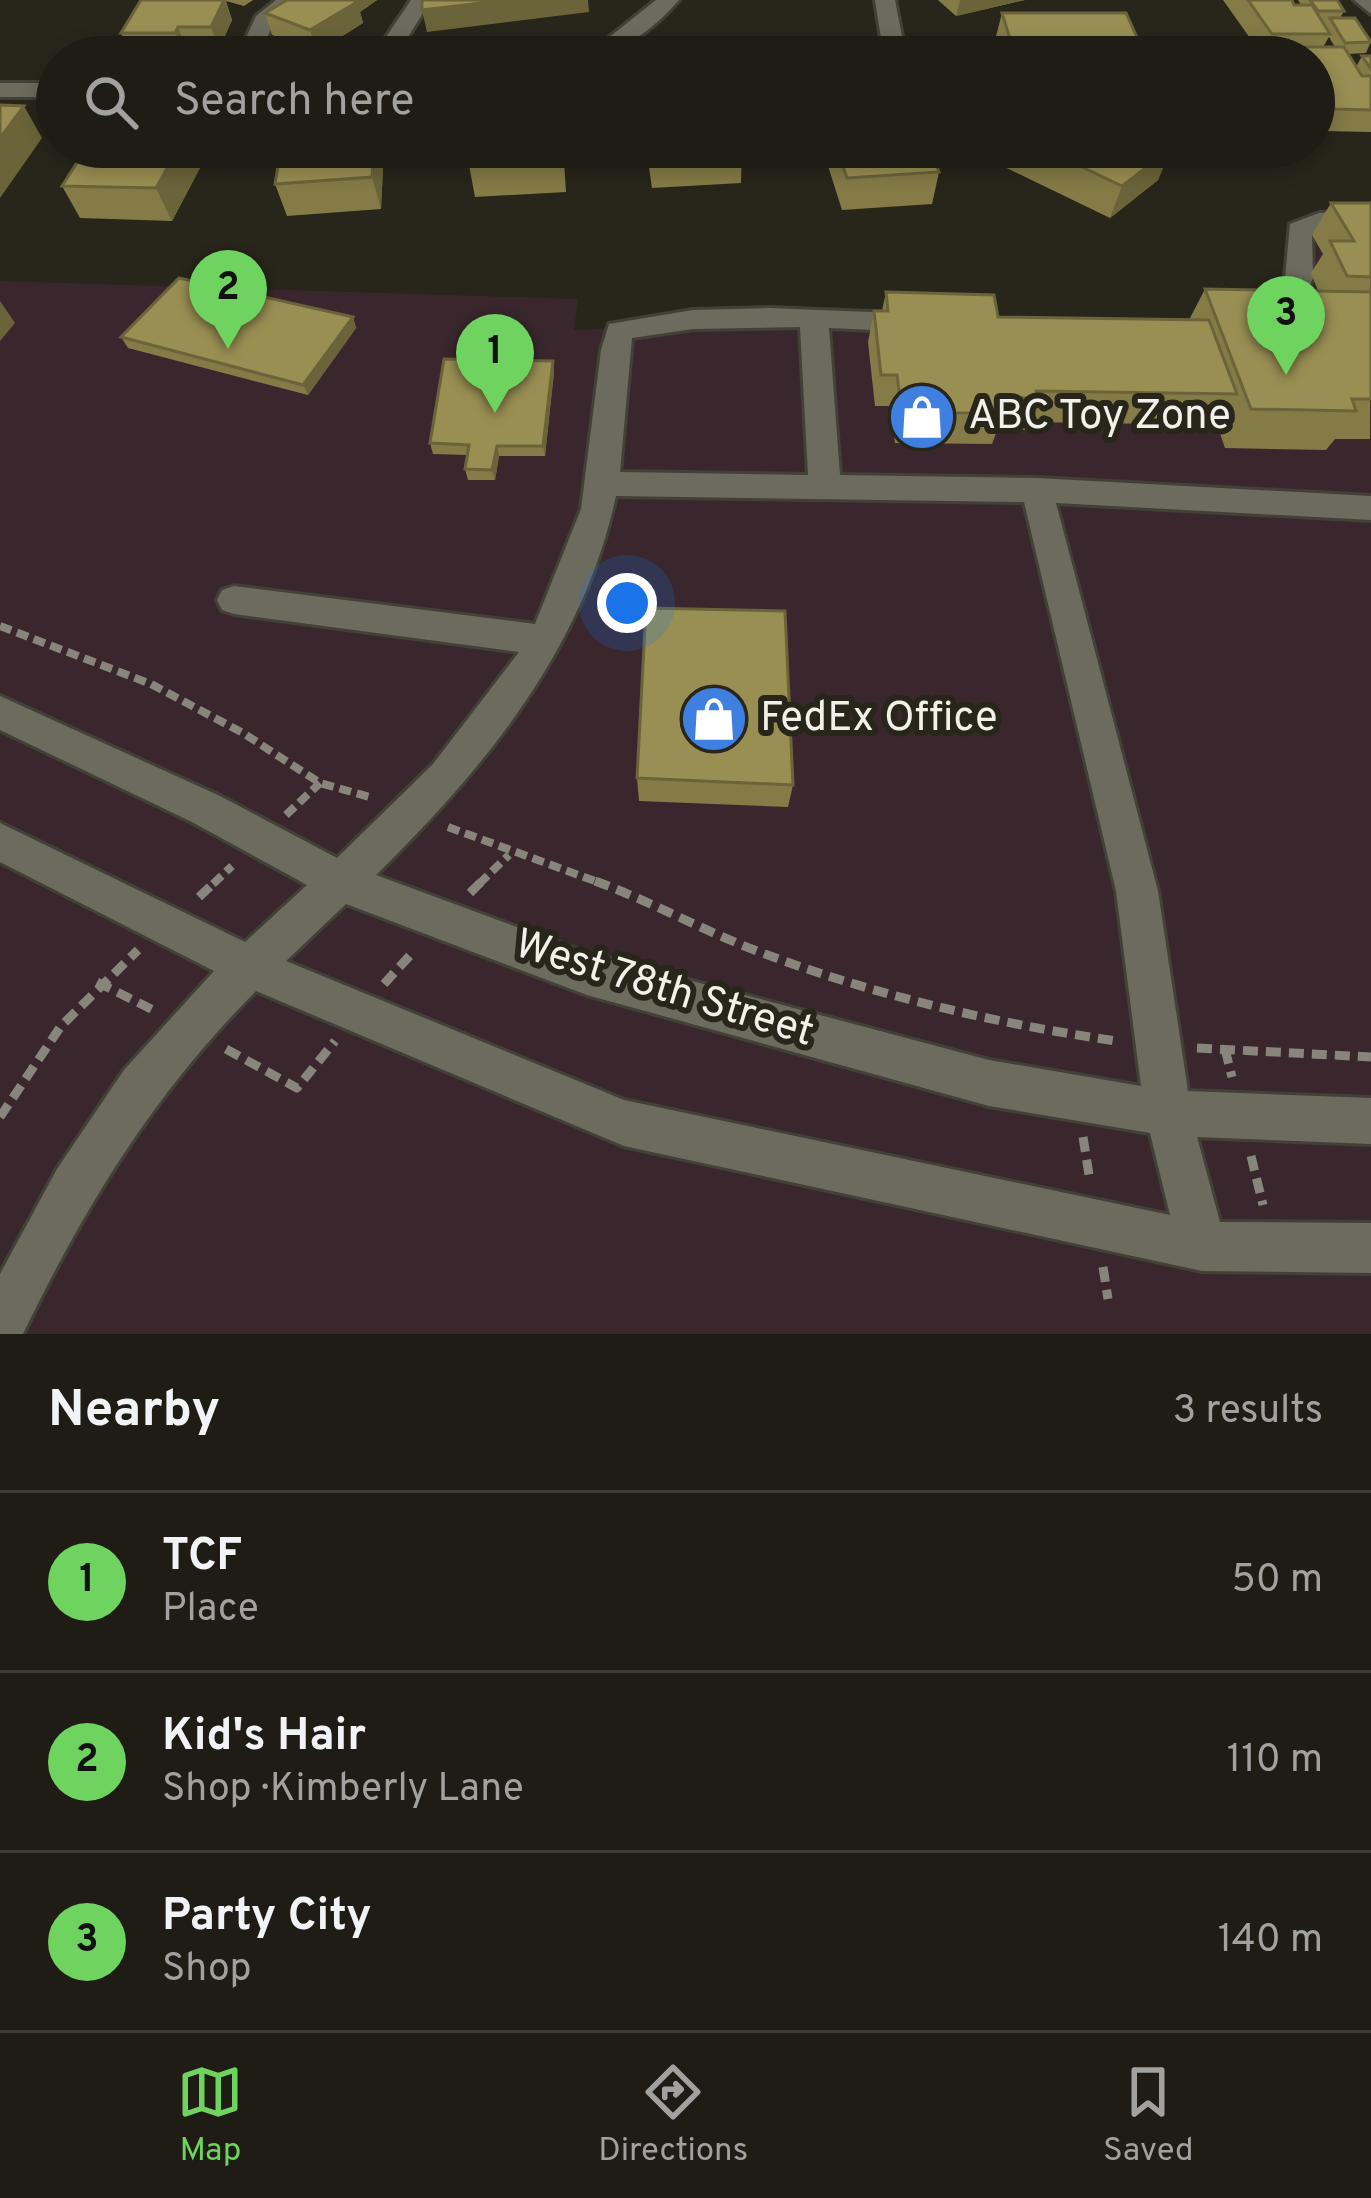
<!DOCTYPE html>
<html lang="en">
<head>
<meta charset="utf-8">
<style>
	body { margin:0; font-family:Overpass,sans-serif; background:#2b2922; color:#f1f3f6 }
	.you { position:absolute; left:627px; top:603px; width:42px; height:42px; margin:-30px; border:9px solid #fff; border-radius:50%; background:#1a73e8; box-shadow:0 0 0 18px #1a73e833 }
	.badge { display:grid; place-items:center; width:78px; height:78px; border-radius:50%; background:#6fd360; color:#111; font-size:39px; font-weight:700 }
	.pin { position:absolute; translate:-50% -99px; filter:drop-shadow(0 3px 6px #0008) }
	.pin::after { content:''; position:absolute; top:63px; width:42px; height:36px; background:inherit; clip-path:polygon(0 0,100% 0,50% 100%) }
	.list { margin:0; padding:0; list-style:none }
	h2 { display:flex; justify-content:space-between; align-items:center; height:156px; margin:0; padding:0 48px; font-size:51px }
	h2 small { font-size:39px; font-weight:400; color:#a1a1a0 }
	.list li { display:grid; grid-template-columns:78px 1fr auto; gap:36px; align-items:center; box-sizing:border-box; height:180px; padding:0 48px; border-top:3px solid #3c3a34 }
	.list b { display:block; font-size:45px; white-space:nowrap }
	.list p { margin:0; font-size:39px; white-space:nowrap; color:#a1a1a0 }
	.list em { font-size:39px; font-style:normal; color:#a1a1a0 }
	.icon { flex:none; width:66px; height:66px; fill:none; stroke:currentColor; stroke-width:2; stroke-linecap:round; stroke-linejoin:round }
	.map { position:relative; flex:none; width:1371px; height:1334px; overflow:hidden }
	.search { position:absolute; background:#1e1c14; box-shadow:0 6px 18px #0003; left:36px; right:36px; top:36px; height:132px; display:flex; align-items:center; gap:30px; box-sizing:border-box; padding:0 42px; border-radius:66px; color:#a1a1a0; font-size:45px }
	.sheet { height:696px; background:#1e1c14 }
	nav { display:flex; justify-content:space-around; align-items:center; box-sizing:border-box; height:168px; border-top:3px solid #3c3a34; background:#1e1c14; font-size:33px; color:#a1a1a0 }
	nav a { display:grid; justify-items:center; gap:6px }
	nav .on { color:#6fd360 }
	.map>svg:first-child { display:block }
</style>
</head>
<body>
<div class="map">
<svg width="1371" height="1334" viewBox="0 0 1371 1334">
	<rect width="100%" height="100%" fill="#28261b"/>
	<path fill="#3a272e" d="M1371,217V1334H0V281L578,299L574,330L856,321L1106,328L1288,305L1298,250L1319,221Z"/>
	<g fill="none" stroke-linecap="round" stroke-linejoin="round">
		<defs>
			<g id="minor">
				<path d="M276,0H299L273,24L259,57H237L256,16Z"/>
				<path d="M411,0H431L405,42H389L386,37Z"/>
				<path d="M656,0H679C650,33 617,57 572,57L607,39Z"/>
				<path d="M875,0H895L906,57H884Z"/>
				<path d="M1354,0H1371V14Z"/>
				<rect x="0" y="83" width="57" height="14"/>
				<path d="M1371,209V225L1312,234L1313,278L1299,311L1257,321L1247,319L1243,312L1247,305L1278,298L1285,278L1290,224L1319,213Z"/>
				<path d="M769,308L921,314L935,323L921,332L829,328L840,475L1037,478L1371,496V520L1056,503L1158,891L1188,1091L1371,1098V1144L1197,1137L1220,1222L1371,1223V1273L1202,1271L624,1146L256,991C155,1092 85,1206 23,1334H0V1274L57,1169L124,1070L214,971L0,862V823L245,942L307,885L192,822L0,730V696L220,796L337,858L433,764L519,652L234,614L222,610L217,600L222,590L234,586L535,624L581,509L601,350L609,324L693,310ZM800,327L808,475L620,472L632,338L693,329ZM616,496L1024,502L1116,891L1141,1086L989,1060L587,953L376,875C485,768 583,649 616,496ZM346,904L587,995L989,1106L1150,1133L1170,1215L624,1100L286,961Z"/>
			</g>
		</defs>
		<use href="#minor" stroke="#424137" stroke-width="6"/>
		<g stroke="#87857c" stroke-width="8" stroke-dasharray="12 6" stroke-linecap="butt">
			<path d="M0,626L151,684L243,733L320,783L373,798"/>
			<path d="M286,815L320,783"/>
			<path d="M448,827L603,884"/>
			<path d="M213,884L232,866"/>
			<path d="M479,884L509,855"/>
		</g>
		<g stroke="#87857c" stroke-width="9" stroke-dasharray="15 8" stroke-linecap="butt">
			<path d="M595,881C650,901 702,930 757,951C873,995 993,1023 1116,1041"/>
			<path d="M470,893L482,881"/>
			<path d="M199,897L216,881"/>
			<path d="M97,982L155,1011"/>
			<path d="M384,984L414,951"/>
			<path d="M1197,1048L1371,1057"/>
			<path d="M226,1049L297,1088L335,1041"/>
			<path d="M1225,1049L1232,1077"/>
			<path d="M0,1117L61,1026L138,950"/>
			<path d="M1083,1137L1090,1181"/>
			<path d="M1251,1156L1263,1205"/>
			<path d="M1103,1267L1108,1299"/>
		</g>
		<use href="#minor" fill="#6d6b5e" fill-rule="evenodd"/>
	</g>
	<g fill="#847b47" fill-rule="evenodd">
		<path d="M141,0H253L244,6L226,1L232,20L219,49H186L183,54H131L121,33Z"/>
		<path d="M287,0H377L360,12L363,23L317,52L272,35L265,13Z"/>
		<path d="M938,0H1025L956,16Z"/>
		<path d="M1223,0H1292L1294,5H1301L1298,0H1337L1344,11L1340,18L1371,41L1366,53L1348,54L1356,67L1362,56H1371V132L1323,131L1314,115V57L1262,55ZM1329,37L1335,47H1323Z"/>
		<path d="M1002,13L1145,55L1144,57H998L994,44Z"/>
		<path d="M87,147H211L172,221L80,218L62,186Z"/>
		<path d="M384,147L381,209L287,216L275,184Z"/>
		<path d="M469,147H563L566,192L475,197L469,165Z"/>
		<path d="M646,147H742L741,183L652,188Z"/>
		<path d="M822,147H929L939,172L932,204L842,210Z"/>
		<path d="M996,147H1170L1158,180L1110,218L992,161Z"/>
		<path d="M1331,203H1371L1370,439H1335L1326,450L1225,448L1217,425L1028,422L1025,430L998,428L992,444L895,443L890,406H875L868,342L874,311H882L886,292L998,317L1189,320L1205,289L1318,291L1311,273L1323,254L1312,235Z"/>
		<path d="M353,317L356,328L308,395L128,348L121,337Z"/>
		<path d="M554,372L545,456H499L495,480H468L465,469L467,455L433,454L430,443Z"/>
		<path d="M637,778L793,785L788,807L639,801Z"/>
	</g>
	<g fill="#6b643a">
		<path d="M225,0L232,20L219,49L211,27Z"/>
		<path d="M346,0H377L360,12L363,23L317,52L310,30Z"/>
		<path d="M507,0H588L589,12L427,32L422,10Z"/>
		<path d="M960,0H1025L956,16Z"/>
		<path d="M178,27L186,49L183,54L175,33Z"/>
		<path d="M24,106L42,138L0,198V138Z"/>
		<path d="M179,147H211L172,221L156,188Z"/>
		<path d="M374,147H384L381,209L372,177Z"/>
		<path d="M1172,148L1158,180L1110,218L1122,186Z"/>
		<path d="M0,301L15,323L0,341Z"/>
		<path d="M353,317L356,328L308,395L303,385Z"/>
		<path d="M553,361L554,372L545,456L543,446Z"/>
		<path d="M497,446L499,456L495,480L492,470Z"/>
	</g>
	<g fill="#998f53" stroke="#6b643a" stroke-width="3">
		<path d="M141,0H224L211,27H178L175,33H121Z"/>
		<path d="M287,0H353L357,2L310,30L265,13Z"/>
		<path d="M422,0H507L422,10Z"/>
		<path d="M1248,0H1292L1294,5H1312L1330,34H1272Z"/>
		<path d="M1310,0H1337L1344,11H1318Z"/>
		<path d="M1002,13H1126L1145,55H1015Z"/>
		<path d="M1330,18H1355L1371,42L1345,43Z"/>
		<path d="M1288,47H1344L1362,76H1371V110L1335,109L1318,79H1314V57H1294Z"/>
		<path d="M1362,56H1371V69Z"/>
		<path d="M0,105L24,106L0,138Z"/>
		<path d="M87,147H179L156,188L62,186Z"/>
		<path d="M281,147H374L372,177L275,184Z"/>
		<path d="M469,147H562V159L469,165Z"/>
		<path d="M649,147H742V151L651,156Z"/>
		<path d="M836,147H929L939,172L847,178Z"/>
		<path d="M1040,147H1170L1172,148L1122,186Z"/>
		<path d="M1331,203H1371V277L1347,276L1330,241H1354Z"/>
		<path d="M179,278L353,317L303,385L121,337Z"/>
		<path d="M1205,289L1371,292V399H1352L1356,411L1251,409Z"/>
		<path d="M886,292L994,295L998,317L1209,320L1237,394L1036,391L1037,399L1000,396L1004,413H902L897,375H881L874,311H888Z"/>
		<path d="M444,359L553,361L543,446H497L492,470L465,469L469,445L430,443Z"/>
		<path d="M646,608L785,611L793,785L637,778Z"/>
	</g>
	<defs>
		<symbol id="shop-disc" viewBox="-11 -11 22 22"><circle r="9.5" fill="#3f7fe0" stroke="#28261b"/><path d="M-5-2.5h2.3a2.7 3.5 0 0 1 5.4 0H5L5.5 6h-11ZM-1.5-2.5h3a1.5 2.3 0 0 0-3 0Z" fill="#fff"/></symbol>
	</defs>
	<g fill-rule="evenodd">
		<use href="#shop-disc" x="884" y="379" width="76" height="76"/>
		<use href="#shop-disc" x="676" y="681" width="76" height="76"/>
	</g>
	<g text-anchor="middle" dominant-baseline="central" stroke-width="12" stroke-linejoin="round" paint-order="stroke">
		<g font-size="42" fill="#f2f1e9" stroke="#28261b" text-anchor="start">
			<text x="968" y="417">ABC Toy Zone</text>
			<text x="760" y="719">FedEx Office</text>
		</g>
		<g font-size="42" fill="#f2f1e9" stroke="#28261b">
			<text transform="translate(664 990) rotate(17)">West 78th Street</text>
		</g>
	</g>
</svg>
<div class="you"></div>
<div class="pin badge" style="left:495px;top:413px">1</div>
<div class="pin badge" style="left:228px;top:349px">2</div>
<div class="pin badge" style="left:1286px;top:375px">3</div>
<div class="search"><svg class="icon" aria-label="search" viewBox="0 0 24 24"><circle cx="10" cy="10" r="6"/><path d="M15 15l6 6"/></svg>Search here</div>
</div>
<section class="sheet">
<h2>Nearby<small>3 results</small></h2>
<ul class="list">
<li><span class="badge">1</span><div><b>TCF</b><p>Place</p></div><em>50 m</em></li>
<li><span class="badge">2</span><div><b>Kid's Hair</b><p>Shop · Kimberly Lane</p></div><em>110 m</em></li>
<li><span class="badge">3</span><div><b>Party City</b><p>Shop</p></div><em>140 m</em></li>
</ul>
</section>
<nav>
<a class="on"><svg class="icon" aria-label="map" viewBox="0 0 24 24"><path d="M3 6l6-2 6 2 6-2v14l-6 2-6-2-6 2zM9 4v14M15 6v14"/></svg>Map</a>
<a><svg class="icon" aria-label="directions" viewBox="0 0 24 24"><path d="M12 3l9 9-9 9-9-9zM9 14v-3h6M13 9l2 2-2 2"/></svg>Directions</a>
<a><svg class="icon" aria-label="saved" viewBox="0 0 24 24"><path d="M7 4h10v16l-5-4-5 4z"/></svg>Saved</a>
</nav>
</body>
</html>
